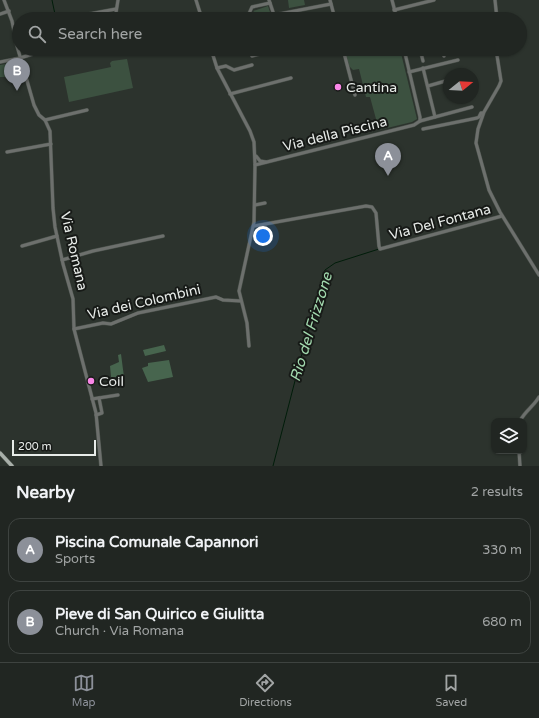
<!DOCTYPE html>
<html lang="en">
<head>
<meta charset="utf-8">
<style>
	body { margin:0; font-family:"Varela Round",sans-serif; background:#292e2a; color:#f1f3f6 }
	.controls { position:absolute; right:12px; bottom:12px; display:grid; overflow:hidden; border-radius:8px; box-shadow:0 1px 3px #0004 }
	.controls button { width:36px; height:36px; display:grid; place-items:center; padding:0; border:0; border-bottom:1px solid #3e4340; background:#212622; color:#f1f3f6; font:20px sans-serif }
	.compass { position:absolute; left:443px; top:68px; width:36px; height:36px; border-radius:50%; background:#212622; box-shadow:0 1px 3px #0004; rotate:72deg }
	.scale { position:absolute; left:12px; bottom:10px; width:84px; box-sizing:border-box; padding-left:4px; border:2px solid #e8ece9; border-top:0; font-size:11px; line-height:14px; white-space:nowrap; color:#e8ece9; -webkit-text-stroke:3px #171a17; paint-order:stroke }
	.you { position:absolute; left:263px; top:236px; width:14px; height:14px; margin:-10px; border:3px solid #fff; border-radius:50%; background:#1a73e8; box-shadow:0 0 0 6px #1a73e833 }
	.badge { display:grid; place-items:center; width:26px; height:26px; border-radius:50%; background:#8c9099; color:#fff; font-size:13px; font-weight:700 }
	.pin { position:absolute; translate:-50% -33px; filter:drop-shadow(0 1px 2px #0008) }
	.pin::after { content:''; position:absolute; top:21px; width:14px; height:12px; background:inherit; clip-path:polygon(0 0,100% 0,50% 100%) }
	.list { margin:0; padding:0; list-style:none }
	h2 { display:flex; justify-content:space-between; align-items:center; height:52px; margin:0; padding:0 16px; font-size:17px }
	h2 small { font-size:13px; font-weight:400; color:#a2a5a5 }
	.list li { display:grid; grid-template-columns:26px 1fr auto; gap:12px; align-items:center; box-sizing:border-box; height:64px; margin:0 8px 8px; padding:0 8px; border:1px solid #3e4340; border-radius:12px }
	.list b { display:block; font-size:15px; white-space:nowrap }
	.list p { margin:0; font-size:13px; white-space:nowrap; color:#a2a5a5 }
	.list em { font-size:13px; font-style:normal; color:#a2a5a5 }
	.icon { flex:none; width:22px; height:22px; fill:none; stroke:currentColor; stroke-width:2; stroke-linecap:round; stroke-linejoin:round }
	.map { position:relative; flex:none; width:539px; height:466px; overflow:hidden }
	.search { position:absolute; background:#212622; box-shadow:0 1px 3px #0004; left:12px; right:12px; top:12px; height:44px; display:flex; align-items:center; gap:10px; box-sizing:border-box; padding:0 14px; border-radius:22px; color:#a2a5a5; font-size:15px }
	.sheet { height:196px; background:#212622 }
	nav { display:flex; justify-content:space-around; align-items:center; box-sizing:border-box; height:56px; border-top:1px solid #3e4340; background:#212622; font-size:11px; color:#a2a5a5 }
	nav a { display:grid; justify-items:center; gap:2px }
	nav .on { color:#8c9099 }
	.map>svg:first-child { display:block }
</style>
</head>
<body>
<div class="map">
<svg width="539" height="466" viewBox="0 0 539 466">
	<rect width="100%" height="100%" fill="#2c332d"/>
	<g fill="#3c5140">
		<path d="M288,0H304L305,5L289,8Z"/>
		<path d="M268,6L270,12L260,16L253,11Z"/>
		<path d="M345,49H400L417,119L412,122L379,130L370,97H366L359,69L353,70L349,66Z"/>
		<path d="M127,59L133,88L69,102L64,77L111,67L110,63L112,61Z"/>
		<path d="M10,61L7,66L14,62V66L8,67L9,77H0V65L6,64V62Z"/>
	</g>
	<g fill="#47654e">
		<path d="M164,345L166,351L145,356L143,350Z"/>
		<path d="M121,354L124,377H111L110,366L119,362L118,355Z"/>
		<path d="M169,360L173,377L148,382L142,368L148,366V363Z"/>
	</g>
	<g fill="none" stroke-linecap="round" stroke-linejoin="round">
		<g stroke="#011d0a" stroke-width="1">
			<path d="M52,0L56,19"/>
			<path d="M273,466L312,315L325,270L335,263L379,249"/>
		</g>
		<defs>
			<g id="minor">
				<path d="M4,0L12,21L17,46L34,105L39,115L45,120L50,131L53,208L55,227L63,264L73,299L74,329L96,413L101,466"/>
				<path d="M196,0L202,19"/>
				<path d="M269,0L274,15"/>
				<path d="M330,0L335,19"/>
				<path d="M392,0L397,19"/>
				<path d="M495,0L497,19"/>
				<path d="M394,10L434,0"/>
				<path d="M0,14L9,11"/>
				<path d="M73,17L116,9"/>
				<path d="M115,19L118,0"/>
				<path d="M166,19L200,14"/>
				<path d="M242,19L247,18L252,7L270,3"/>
				<path d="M260,19L274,15L331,4"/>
				<path d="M211,49L217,68L250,131L254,142L255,165L254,222L239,291L247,323L249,346"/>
				<path d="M250,49L252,56L279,49"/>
				<path d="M343,49L355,95"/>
				<path d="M404,49L420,117V121"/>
				<path d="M420,49L423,61"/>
				<path d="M442,49L444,56"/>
				<path d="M496,49L501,81L499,86L484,112L478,129L476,143L489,190L500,212L539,275"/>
				<path d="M15,59V66"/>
				<path d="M0,62L20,58L49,49"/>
				<path d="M217,68L226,66L234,70L252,65"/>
				<path d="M423,68L435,117"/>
				<path d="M409,72L458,60"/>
				<path d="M428,86L449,80"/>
				<path d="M230,94L291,78"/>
				<path d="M45,120L87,110"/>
				<path d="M423,129L477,118L479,117L481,113H483"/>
				<path d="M7,152L51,144"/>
				<path d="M256,156L260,161L266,162"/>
				<path d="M255,165L414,125L420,121L472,107"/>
				<path d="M255,205L265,203"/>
				<path d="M254,226L366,206L372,207L376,213L379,246L380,249L502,216"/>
				<path d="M22,246L57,236"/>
				<path d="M62,260L93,251L163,236"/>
				<path d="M74,329L103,323L111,324L138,313L216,297L223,300L241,301"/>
				<path d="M92,399L118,395"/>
				<path d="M96,415L102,413L99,398"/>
				<path d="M520,421C525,411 534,406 539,397"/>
				<path d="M519,451L520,466"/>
			</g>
			<path id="major" d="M0,453L12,466"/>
		</defs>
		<use href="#minor" stroke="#4a514b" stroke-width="4"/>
		<use href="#major" stroke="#4a514b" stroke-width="4.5"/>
		<use href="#minor" stroke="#6d706d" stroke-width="3"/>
		<use href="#major" stroke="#a8afa9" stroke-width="3.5"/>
	</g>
	<g fill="#fa87e7" stroke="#171a17" stroke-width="1.5">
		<circle cx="338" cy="87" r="4"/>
		<circle cx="91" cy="381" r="4"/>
	</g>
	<g text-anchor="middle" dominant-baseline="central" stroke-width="4" stroke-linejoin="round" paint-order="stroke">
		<g font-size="14" fill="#e8ece9" stroke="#171a17" text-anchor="start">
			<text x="346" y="87">Cantina</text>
			<text x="99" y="381">Coil</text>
		</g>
		<g font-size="14" fill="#e8ece9" stroke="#171a17">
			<text transform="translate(335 134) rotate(-14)">Via della Piscina</text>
			<text transform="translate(440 222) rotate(-15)">Via Del Fontana</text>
			<text transform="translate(74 251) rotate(77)">Via Romana</text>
			<text transform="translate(144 302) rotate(-13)">Via dei Colombini</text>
		</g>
		<g font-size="15" font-style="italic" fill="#a2d9ae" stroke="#171a17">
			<text transform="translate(311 327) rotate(-73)">Rio del Frizzone</text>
		</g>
	</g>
</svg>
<div class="controls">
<button><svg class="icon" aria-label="layers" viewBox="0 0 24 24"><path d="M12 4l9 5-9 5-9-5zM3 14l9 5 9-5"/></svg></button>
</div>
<svg class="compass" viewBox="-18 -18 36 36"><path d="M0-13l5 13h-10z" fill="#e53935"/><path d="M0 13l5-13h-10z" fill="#a2a5a5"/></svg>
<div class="scale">200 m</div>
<div class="you"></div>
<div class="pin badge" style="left:388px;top:176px">A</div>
<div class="pin badge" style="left:17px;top:91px">B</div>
<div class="search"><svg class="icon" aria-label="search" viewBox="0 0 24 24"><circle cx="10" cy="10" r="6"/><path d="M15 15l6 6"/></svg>Search here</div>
</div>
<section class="sheet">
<h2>Nearby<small>2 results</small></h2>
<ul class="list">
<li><span class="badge">A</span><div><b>Piscina Comunale Capannori</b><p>Sports</p></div><em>330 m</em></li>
<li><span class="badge">B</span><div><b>Pieve di San Quirico e Giulitta</b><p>Church · Via Romana</p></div><em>680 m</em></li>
</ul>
</section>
<nav>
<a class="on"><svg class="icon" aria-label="map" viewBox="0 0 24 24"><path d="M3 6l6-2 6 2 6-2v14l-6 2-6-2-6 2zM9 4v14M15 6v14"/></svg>Map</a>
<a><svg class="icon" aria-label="directions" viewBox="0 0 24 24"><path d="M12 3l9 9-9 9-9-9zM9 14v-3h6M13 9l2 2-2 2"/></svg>Directions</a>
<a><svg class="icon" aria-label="saved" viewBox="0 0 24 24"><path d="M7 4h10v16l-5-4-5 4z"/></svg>Saved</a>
</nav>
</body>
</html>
